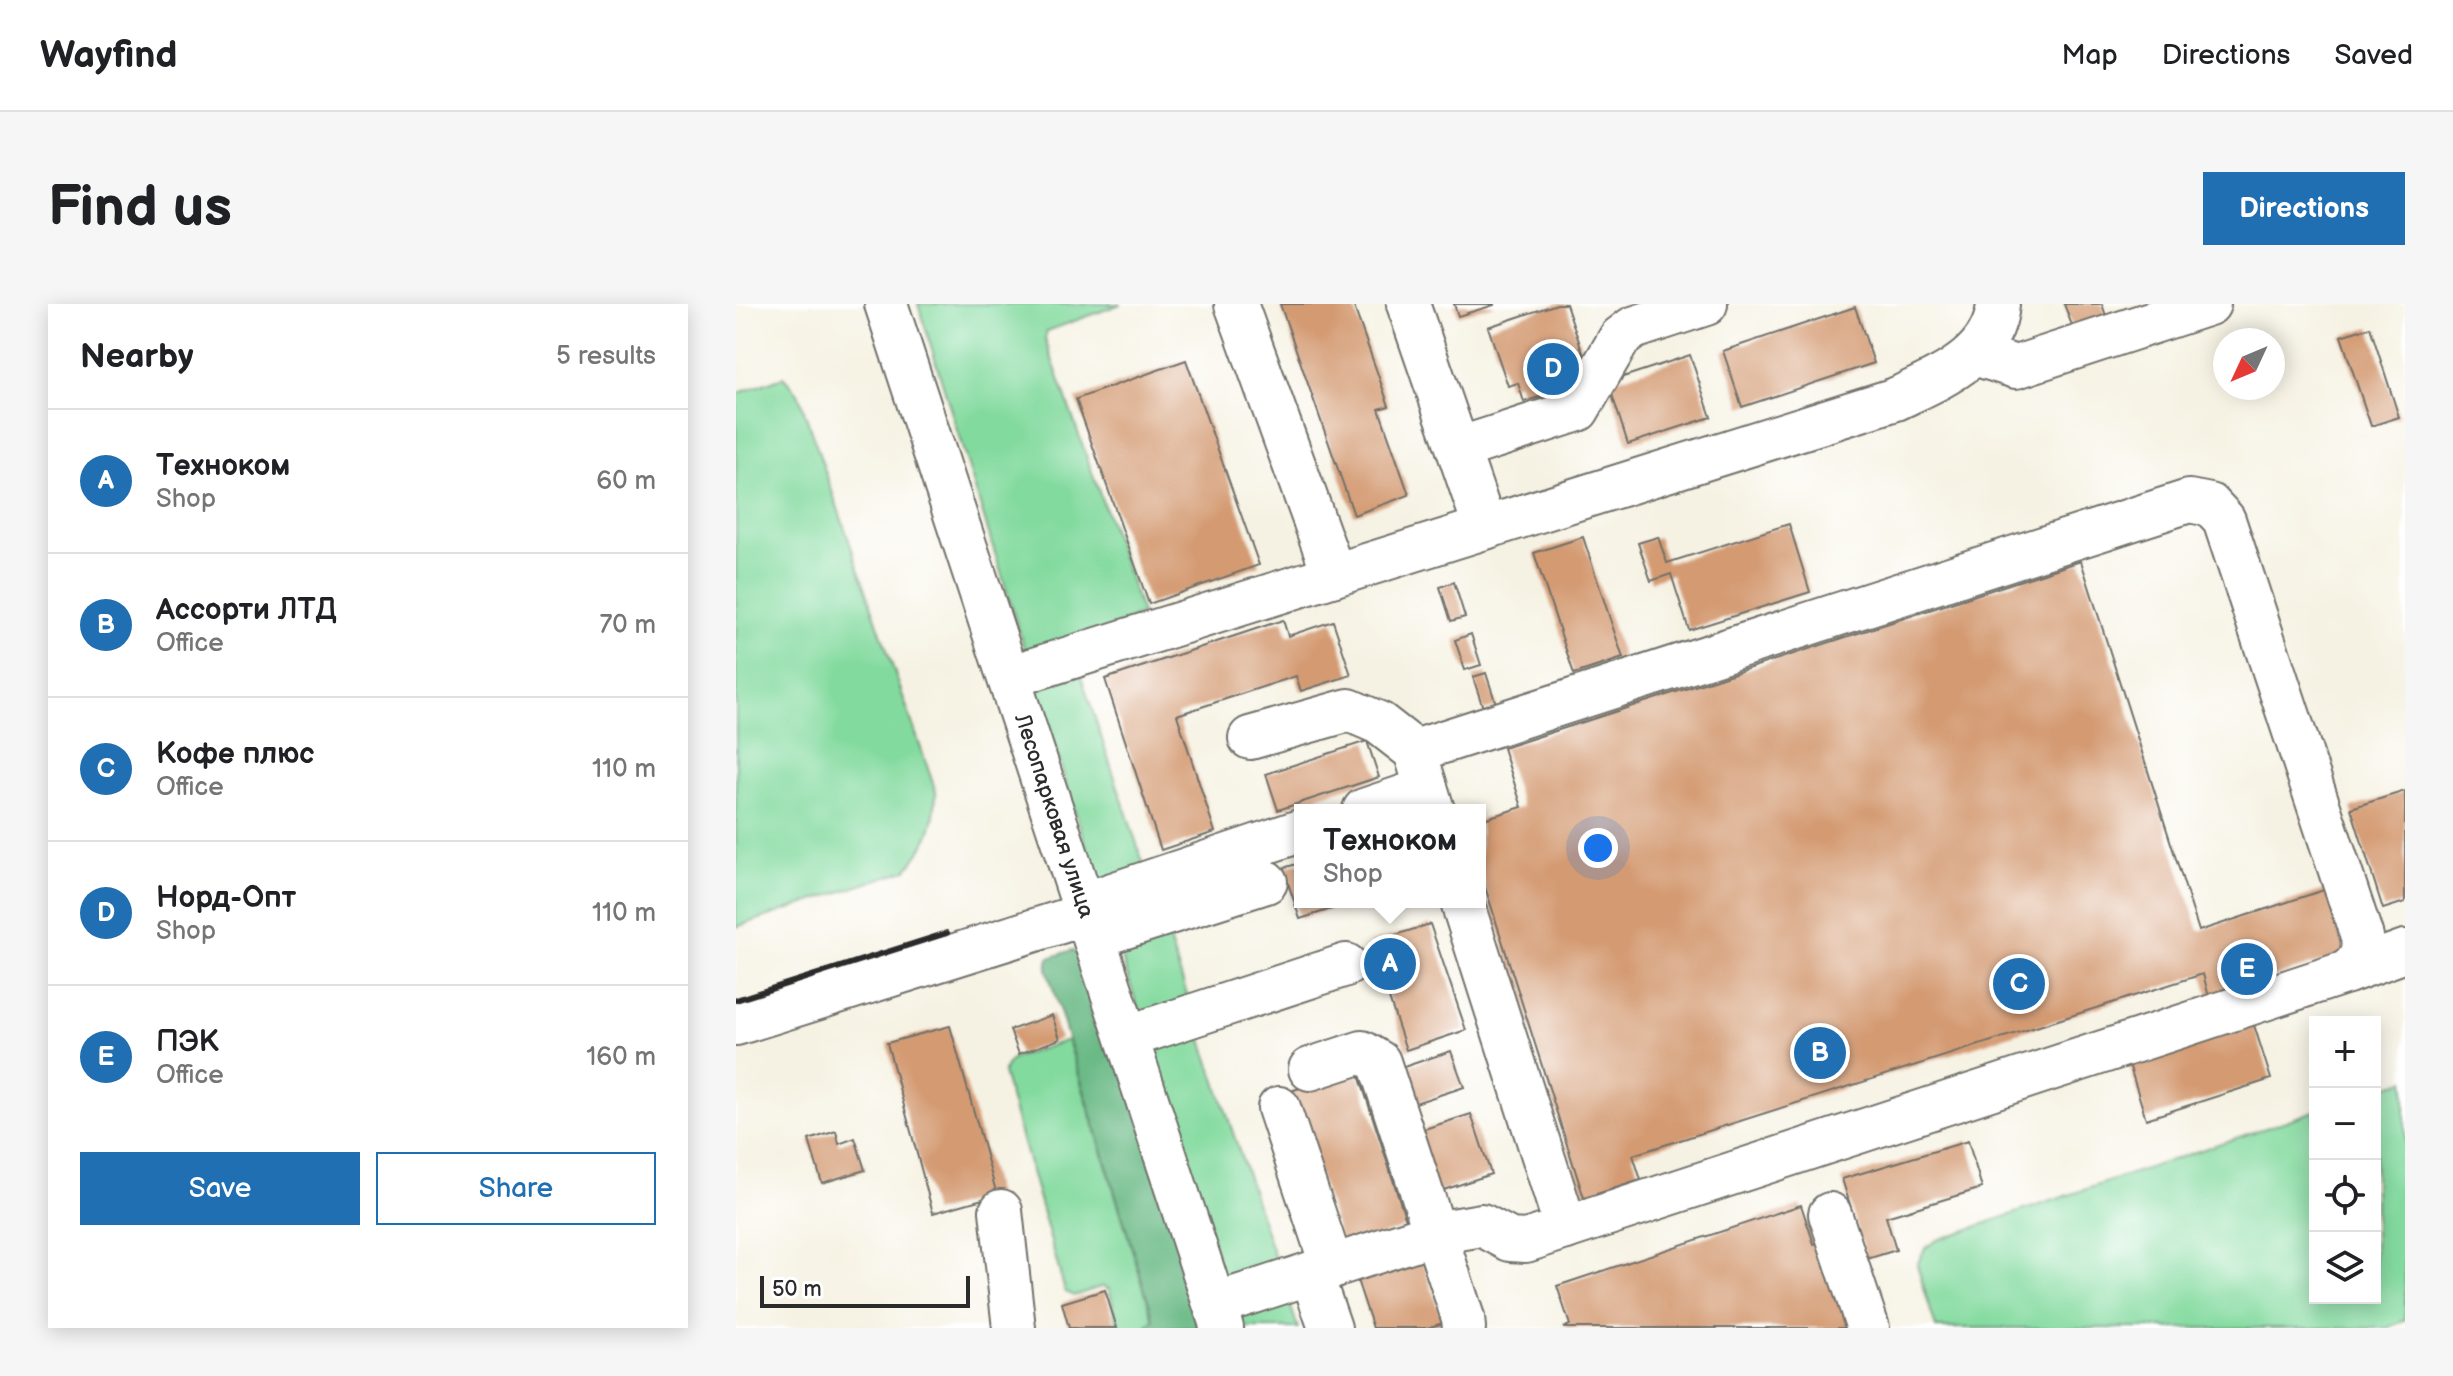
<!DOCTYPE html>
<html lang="en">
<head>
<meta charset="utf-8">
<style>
	body { margin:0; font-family:"Balsamiq Sans",sans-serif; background:#f6f6f6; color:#202124 }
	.controls { position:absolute; right:24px; bottom:24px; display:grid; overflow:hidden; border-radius:0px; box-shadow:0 4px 20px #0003 }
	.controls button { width:72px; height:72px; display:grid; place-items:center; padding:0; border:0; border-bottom:2px solid #e0e0e0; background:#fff; color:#202124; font:40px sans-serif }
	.compass { position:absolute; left:1477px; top:24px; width:72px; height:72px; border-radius:50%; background:#fff; box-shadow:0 4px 20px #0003; rotate:226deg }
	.scale { position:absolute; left:24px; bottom:20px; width:210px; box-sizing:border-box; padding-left:8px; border:4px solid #2b2b2b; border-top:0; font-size:22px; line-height:28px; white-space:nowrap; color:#2b2b2b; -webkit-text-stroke:6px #fff; paint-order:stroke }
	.you { position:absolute; left:862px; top:544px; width:28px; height:28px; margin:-20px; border:6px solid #fff; border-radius:50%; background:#1a73e8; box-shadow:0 0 0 12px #1a73e833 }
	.badge { display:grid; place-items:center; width:52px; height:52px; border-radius:50%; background:#1f6fb2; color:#fff; font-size:26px; font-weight:700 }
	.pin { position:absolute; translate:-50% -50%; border:4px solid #fff; box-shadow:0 2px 8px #0006 }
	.popup { position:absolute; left:558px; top:500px; width:192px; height:104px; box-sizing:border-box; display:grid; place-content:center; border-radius:0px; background:#fff; filter:drop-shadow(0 2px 6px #0005); font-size:26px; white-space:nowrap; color:#757577 }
	.popup b { font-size:30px; color:#202124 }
	.popup::after { content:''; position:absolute; left:50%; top:100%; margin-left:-16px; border:16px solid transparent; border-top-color:#fff }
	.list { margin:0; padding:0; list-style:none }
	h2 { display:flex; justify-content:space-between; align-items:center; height:104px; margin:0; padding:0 32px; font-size:34px }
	h2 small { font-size:26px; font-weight:400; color:#757577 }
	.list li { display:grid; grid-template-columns:52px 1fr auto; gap:24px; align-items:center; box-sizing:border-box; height:144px; padding:0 32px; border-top:2px solid #e0e0e0 }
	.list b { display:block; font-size:30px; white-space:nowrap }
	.list p { margin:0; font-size:26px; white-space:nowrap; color:#757577 }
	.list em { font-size:26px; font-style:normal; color:#757577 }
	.actions { display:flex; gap:16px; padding:24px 32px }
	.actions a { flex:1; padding:18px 0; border:2px solid #1f6fb2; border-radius:0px; text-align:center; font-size:28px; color:#1f6fb2 }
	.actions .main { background:#1f6fb2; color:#fff }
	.icon { flex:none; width:44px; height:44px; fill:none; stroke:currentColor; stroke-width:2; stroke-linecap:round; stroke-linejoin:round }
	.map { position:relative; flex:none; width:1669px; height:1024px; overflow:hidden; border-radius:0px }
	header { display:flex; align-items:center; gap:48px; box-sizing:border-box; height:112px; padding:0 40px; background:#fff; border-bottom:2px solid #e0e0e0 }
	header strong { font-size:38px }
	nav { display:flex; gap:44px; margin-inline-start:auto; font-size:28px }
	.intro { display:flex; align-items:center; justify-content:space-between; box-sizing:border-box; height:192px; padding:0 48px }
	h1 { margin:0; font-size:56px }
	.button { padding:20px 36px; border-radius:0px; background:#1f6fb2; color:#fff; font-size:28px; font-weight:700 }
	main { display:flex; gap:48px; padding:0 48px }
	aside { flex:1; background:#fff; border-radius:0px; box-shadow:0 4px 20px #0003 }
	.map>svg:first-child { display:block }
</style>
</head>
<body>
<header>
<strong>Wayfind</strong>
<nav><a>Map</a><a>Directions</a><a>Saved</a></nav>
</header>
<div class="intro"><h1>Find us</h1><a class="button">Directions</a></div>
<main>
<aside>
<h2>Nearby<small>5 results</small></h2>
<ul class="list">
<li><span class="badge">A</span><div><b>Техноком</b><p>Shop</p></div><em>60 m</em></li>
<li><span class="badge">B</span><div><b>Ассорти ЛТД</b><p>Office</p></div><em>70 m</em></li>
<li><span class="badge">C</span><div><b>Кофе плюс</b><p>Office</p></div><em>110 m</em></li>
<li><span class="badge">D</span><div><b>Норд-Опт</b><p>Shop</p></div><em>110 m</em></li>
<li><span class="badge">E</span><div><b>ПЭК</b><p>Office</p></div><em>160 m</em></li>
</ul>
<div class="actions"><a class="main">Save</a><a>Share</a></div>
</aside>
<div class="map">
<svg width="1669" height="1024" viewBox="0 0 1669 1024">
	<rect width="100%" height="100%" fill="#fff"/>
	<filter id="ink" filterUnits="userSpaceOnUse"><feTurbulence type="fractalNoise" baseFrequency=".0125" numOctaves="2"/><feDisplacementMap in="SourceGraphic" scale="16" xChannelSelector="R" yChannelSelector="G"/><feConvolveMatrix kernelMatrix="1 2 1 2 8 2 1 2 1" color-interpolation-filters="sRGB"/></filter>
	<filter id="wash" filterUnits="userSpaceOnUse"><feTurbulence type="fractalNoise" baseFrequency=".006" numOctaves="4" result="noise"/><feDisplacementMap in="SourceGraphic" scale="32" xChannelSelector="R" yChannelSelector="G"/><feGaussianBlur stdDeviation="1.8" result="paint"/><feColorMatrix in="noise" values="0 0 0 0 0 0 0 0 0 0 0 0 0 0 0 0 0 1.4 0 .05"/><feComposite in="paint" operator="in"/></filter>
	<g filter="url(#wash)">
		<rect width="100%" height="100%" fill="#f6f2e3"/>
		<g fill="#83da9f" stroke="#578265" stroke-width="2">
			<path d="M182,0H385L311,27L309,35L406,310L335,342L562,1024H501L478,942L331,482Z"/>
			<path d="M47,73L62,89L200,488C199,523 192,540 170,566L0,623V90Z"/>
			<path d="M332,736L418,1017L409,1024H383L373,985L367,982L338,992L329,987L267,769L271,760L278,754Z"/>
			<path d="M1669,776V1016L1652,1024H1200L1181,961L1189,944L1201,936L1579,807V994H1639V787Z"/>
		</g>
		<path fill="#6aba86" stroke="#4a7258" stroke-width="2" d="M336,646L350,657L462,991V1024H409L418,1016L311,665L313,654Z"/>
		<g id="blocks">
			<g fill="#d49b73">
				<path d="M544,0H617L653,102L643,105L673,191L618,211Z"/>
				<path d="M718,0H758V1L722,12Z"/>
				<path d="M821,0H830L849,55L838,59L845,79L788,98L782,79L772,82L752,23Z"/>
				<path d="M1328,0H1366L1371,15L1338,27Z"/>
				<path d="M1119,3L1138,59L1006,103L987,47Z"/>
				<path d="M1634,23L1663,113L1635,122L1605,32Z"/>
				<path d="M954,51L975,113L892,140L872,78Z"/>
				<path d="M450,56L523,261L413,300L340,95Z"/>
				<path d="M1053,220L1074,288L953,326L935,270L915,277L902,239L922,233L931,259Z"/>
				<path d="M847,233L887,354L838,370L798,249Z"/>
				<path d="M1345,257L1463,627L1591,585L1611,650L1473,693L1467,670L897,851L905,876L848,894L744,567V516L786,503L767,444Z"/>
				<path d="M718,278L729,313L715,317L704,283Z"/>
				<path d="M547,316L552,332L597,317L615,371L565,387L560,372L441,411L479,528L425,546L369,375Z"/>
				<path d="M735,330L745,361L729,366L719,336Z"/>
				<path d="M750,369L761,403L748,407L737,373Z"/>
				<path d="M631,437L643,473L542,506L530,470Z"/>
				<path d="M1669,487V598L1647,605L1615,504Z"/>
				<path d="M564,559V598L614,599L564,615L547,564Z"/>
				<path d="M694,620L730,726L670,746L635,639Z"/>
				<path d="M316,711L324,735L283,750L274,726Z"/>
				<path d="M1518,721L1535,775L1410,815L1393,760Z"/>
				<path d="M214,722L261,891L197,909L151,739Z"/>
				<path d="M715,747L728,783L661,805L650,769Z"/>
				<path d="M621,765L672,922L607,943L555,787Z"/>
				<path d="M735,810L755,870L693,891L673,830Z"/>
				<path d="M100,827L103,840L119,834L129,866L86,879L73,836Z"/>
				<path d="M1232,837L1246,884L1150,913L1160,946L1131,955L1106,875Z"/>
				<path d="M1065,901L1078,940L1089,936L1119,1024H827L834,1021L821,982Z"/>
				<path d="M685,952L707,1019L691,1024H637L620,973Z"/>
				<path d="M369,986L381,1024H333L326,999Z"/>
			</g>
		</g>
	</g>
	<g filter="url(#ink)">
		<use href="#blocks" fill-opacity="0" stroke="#72716b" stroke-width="2"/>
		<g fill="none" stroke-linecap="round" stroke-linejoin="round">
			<defs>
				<g id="minor">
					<path d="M150,0L486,1024"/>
					<path d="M500,0L598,271"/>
					<path d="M672,0L749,224"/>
					<path d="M1245,45L1251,54L1280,63L1473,0"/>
					<path d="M722,145L842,106L884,34L897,24L970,0"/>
					<path d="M273,373L1160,95C1201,75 1258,54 1262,0"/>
					<path d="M514,434L613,406L643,419L679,447"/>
					<path d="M628,506L690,485"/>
					<path d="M726,598L830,924"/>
					<path d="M347,600L564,527"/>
					<path d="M358,633L530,578"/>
					<path d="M1611,668L1669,647"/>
					<path d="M0,720L350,610"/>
					<path d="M391,733L610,661"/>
					<path d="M574,765L626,748L643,758L727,1014L728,1024"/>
					<path d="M543,804L596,963"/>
					<path d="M265,907L278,1024"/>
					<path d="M1094,910L1132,1024"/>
					<path d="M575,969L594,1024"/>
					<path d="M480,1000L699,929L746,921L774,936L790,937L1611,668C1624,657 1628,650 1626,633L1488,216L1474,201L1453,197L679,447L697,506"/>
				</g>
			</defs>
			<use href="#minor" stroke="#72716b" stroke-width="46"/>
			<use href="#minor" stroke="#fff" stroke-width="42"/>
			<path stroke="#2b2b2b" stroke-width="6" d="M0,696L211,629"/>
		</g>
	</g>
	<g text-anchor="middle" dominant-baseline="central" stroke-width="6" stroke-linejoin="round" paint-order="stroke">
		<g font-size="22" fill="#2b2b2b" stroke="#fff">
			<text transform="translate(318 512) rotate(72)">Лесопарковая улица</text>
		</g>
	</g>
</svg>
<div class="controls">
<button>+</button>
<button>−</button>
<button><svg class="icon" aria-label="locate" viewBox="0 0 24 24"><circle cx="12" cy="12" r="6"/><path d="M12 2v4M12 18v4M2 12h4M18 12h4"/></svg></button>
<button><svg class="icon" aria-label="layers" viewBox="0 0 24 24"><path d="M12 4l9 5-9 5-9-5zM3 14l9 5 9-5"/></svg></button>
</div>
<svg class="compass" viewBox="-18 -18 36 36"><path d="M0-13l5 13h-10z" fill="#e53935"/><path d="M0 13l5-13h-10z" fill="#757577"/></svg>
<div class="scale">50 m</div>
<div class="you"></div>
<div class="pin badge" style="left:654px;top:660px">A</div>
<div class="popup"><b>Техноком</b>Shop</div>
<div class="pin badge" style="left:1084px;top:749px">B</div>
<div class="pin badge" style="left:1283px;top:680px">C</div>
<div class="pin badge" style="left:817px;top:65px">D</div>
<div class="pin badge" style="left:1511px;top:665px">E</div>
</div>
</main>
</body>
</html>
